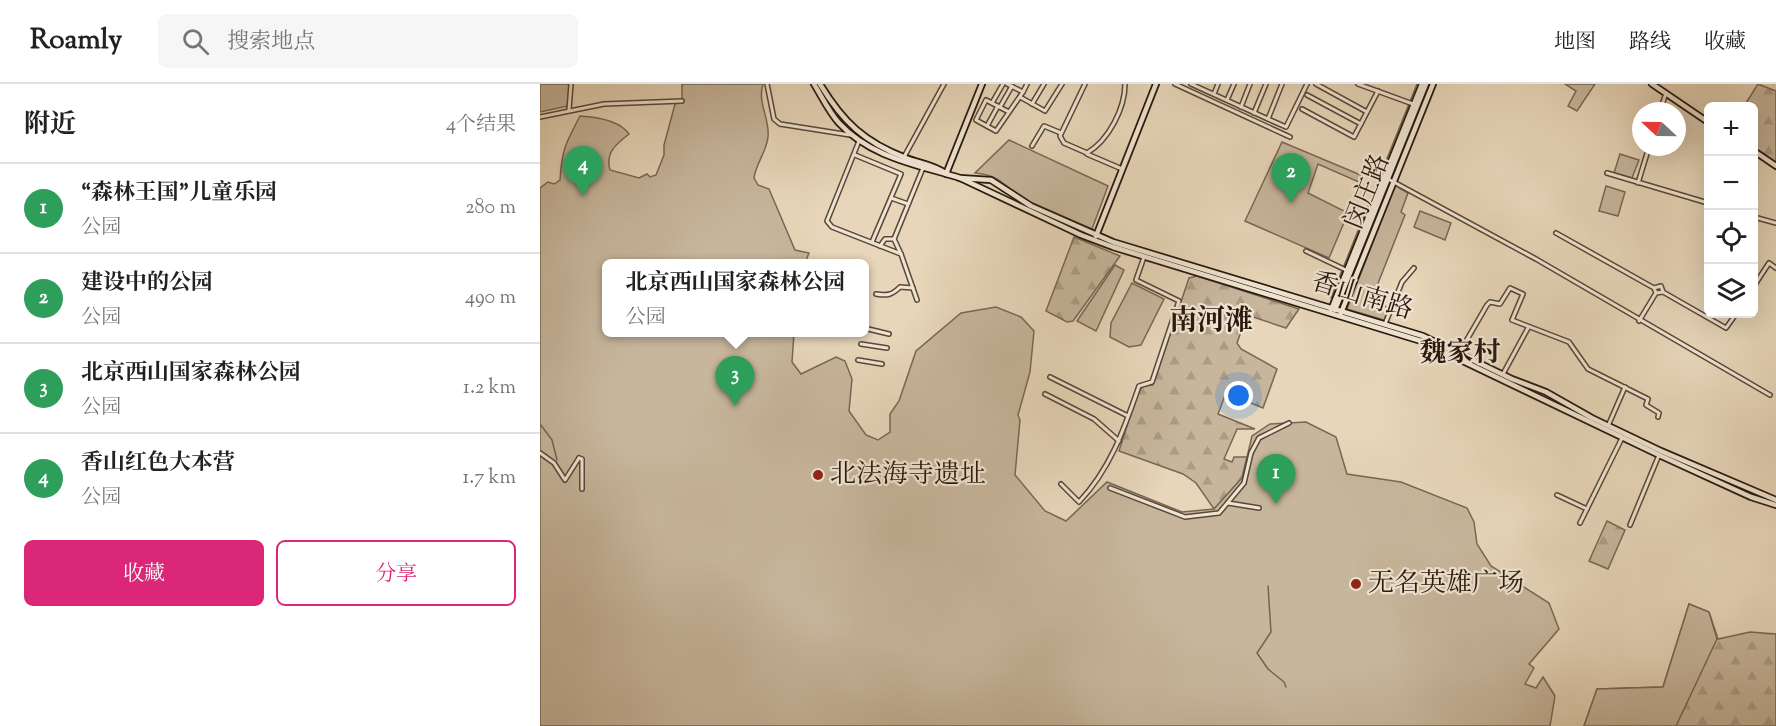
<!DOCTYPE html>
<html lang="zh">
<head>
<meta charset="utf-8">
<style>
	body { margin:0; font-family:"Sorts Mill Goudy","Noto Serif SC",serif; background:#f6f6f6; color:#222 }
	.controls { position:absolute; right:18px; top:18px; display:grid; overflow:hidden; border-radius:9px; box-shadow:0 6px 24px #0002 }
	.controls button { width:54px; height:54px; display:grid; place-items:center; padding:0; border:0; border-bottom:2px solid #e0e0e0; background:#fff; color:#222; font:30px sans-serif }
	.compass { position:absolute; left:1092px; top:18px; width:54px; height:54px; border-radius:50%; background:#fff; box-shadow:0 6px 24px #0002; rotate:292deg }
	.you { position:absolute; left:699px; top:312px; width:21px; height:21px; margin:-15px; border:4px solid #fff; border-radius:50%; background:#1a73e8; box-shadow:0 0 0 9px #1a73e833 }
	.badge { display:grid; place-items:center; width:39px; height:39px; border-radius:50%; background:#db2777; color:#fff; font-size:20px; font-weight:700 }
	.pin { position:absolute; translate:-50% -50px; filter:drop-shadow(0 2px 3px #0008) }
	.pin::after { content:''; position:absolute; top:32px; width:21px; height:18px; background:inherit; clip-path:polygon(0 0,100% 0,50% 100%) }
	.popup { position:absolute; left:62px; top:175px; width:267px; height:78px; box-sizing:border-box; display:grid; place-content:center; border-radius:9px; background:#fff; filter:drop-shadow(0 2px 4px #0005); font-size:20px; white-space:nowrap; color:#767676 }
	.popup b { font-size:22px; color:#222 }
	.popup::after { content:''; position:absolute; left:50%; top:100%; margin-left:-12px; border:12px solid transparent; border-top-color:#fff }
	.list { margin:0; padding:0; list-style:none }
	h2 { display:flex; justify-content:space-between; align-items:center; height:78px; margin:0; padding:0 24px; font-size:26px }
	h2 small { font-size:20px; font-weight:400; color:#767676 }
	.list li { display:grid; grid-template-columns:39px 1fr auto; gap:18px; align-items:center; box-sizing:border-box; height:90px; padding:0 24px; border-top:2px solid #e0e0e0 }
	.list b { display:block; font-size:22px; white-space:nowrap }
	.list p { margin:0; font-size:20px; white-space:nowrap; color:#767676 }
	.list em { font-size:20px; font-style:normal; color:#767676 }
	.actions { display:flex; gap:12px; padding:18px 24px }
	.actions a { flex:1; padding:14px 0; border:2px solid #db2777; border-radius:9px; text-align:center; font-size:21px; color:#db2777 }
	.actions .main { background:#db2777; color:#fff }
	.icon { flex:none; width:33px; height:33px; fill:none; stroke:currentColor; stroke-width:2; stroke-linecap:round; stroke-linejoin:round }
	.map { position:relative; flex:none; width:1236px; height:642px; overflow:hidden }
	header { display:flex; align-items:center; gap:36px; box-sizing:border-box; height:84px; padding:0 30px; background:#fff; border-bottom:2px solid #e0e0e0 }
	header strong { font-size:28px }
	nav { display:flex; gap:33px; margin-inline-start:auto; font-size:21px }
	.search { width:420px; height:54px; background:#f6f6f6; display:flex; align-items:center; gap:15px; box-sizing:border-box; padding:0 21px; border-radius:9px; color:#767676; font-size:22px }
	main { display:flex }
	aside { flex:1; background:#fff }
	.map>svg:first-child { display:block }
</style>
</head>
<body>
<header>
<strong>Roamly</strong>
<div class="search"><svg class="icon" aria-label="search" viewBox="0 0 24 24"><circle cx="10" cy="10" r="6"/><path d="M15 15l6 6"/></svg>搜索地点</div>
<nav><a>地图</a><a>路线</a><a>收藏</a></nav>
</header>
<main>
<aside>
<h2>附近<small>4个结果</small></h2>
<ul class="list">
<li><span class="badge" style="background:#2e9e5b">1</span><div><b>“森林王国”儿童乐园</b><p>公园</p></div><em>280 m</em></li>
<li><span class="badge" style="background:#2e9e5b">2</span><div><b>建设中的公园</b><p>公园</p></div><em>490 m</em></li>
<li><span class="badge" style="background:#2e9e5b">3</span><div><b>北京西山国家森林公园</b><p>公园</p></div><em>1.2 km</em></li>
<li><span class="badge" style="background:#2e9e5b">4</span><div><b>香山红色大本营</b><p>公园</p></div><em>1.7 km</em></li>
</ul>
<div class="actions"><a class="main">收藏</a><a>分享</a></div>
</aside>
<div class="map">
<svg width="1236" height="642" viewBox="0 0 1236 642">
	<defs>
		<pattern id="forest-firs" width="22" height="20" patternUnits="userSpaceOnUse" patternTransform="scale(1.5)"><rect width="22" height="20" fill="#c7b69c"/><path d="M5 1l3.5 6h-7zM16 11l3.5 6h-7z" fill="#ab9c85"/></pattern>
	</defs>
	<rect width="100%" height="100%" fill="#e7d6b9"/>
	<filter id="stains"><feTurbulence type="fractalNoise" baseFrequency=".00333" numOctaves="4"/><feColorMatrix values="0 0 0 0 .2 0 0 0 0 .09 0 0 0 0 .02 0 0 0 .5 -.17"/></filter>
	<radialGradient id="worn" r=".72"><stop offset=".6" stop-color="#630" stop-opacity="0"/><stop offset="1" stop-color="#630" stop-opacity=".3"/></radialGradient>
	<g fill="url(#forest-firs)" stroke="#786755" stroke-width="1.5">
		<path d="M1025,0H1055L1037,27L1028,22L1036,7Z"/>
		<path d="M1218,0L1236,7V78L1214,63V22H1204Z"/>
		<path d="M534,153L580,172L533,237L527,238L506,227Z"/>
		<path d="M657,192L759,225L746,244L707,231L697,259L701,265L737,285L723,324L686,309L678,330L715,345H697L684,375L692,378L694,373H707L702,394L674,425L656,399L643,390L579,367L598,307L604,302L613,301L649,194Z"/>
		<path d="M1067,437L1085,446L1068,485L1049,477Z"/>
		<path d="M1149,520L1169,528L1178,555L1210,548L1236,550V642H1044L1057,605L1123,603Z"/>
	</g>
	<g fill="#c7b69c" stroke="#786755" stroke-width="1.5">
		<path d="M0,0H30L28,22L0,28Z"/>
		<path d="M142,0H223C217,19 230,34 228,53C227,67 216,79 214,94L218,101L229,105L255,166L269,169L265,179L66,180V248L254,249L252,278L261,290L296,273L305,277L312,295L309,327L326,351L338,356L350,348V330L359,317L376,267L421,229L456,223L481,233L494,247L490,288L478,331L480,336L475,391L505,427L526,437L567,398L642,428L674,425L702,394L712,352L730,340L766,338L796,353L807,390L861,398L927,424L934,438L937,460L951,482L1009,519L1019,545L989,580L994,584L985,600L996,604L1003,593L1015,612L1010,642H0V104L8,98L14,100L20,96C22,64 26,59 40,32C56,33 80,37 89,50C76,60 65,69 70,86L99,94L107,90L110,93L116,91L124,71V61L135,20L142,17Z"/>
		<path d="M469,56L568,102L552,145C528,139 505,126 483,114C461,101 463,92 435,89Z"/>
		<path d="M742,58L823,92L821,99L778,80L768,109L808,129L789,174L705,137Z"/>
		<path d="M1080,70L1099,76L1092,94L1074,89Z"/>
		<path d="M855,101L868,109L861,128L865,131L831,217L850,224L844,236L807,225Z"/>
		<path d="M1066,102L1085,108L1078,132L1059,127Z"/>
		<path d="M880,127L911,139L905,156L874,143Z"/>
		<path d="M575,181L584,186L556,247L537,237Z"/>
		<path d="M592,199L624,215L601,261L589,263L570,253L571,239Z"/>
		<path d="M1149,520L1169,528L1177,555L1136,642H1044L1057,605L1123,603Z"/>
	</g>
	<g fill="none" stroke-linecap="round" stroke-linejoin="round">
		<g stroke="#746352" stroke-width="1.5">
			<path d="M791,214L877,0"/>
			<path d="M0,340L12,356L17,376"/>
			<path d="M728,502L731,548L717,569L728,585L744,598L746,603"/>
		</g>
		<defs>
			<g id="street">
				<path d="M227,0L234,35L240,40L310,51"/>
				<path d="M467,0L483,8L487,0"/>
				<path d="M545,0L520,52L524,59L547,69C569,56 585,24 585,0"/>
				<path d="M635,0L750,53"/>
				<path d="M651,0L728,35L742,0"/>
				<path d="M776,0L827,28"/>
				<path d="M818,0L873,20"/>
				<path d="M674,10L678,0"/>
				<path d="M767,11L821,40"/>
				<path d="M480,13L505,27L522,0"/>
				<path d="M687,16L694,0"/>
				<path d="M452,19L463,0"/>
				<path d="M492,20L504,0"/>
				<path d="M460,23L472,2"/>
				<path d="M701,23L710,0"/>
				<path d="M762,25L814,53L838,7"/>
				<path d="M29,26L31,0"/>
				<path d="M1120,27L1126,9"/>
				<path d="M469,28L446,16L436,36L456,47L483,8"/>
				<path d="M714,29L726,0"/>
				<path d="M0,33L64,20L142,17"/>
				<path d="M728,35L746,43L767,0"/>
				<path d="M447,42L458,22"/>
				<path d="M319,57L287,137L292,143L361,170L377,216"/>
				<path d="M492,62L504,42L521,49"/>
				<path d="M547,70L582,85"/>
				<path d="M315,71L361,90L332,158"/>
				<path d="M364,73L404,0"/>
				<path d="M1067,89L1168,119"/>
				<path d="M850,96L996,175L1230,311"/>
				<path d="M1098,99L1109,63"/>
				<path d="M351,114L368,120"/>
				<path d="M1214,133L1236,139"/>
				<path d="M1016,149L1114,204"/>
				<path d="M354,155L383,84"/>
				<path d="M340,162L345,155H354L361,170"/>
				<path d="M766,167L808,187"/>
				<path d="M1214,202L1229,179L1236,184"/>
				<path d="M1123,208L1186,244L1196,230"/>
				<path d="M336,210C347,212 352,211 360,203L373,204"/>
				<path d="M1099,237L1116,209L1114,204L1121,202L1123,208L1116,209"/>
				<path d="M845,240L862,198L874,184"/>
				<path d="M324,244L349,250"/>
				<path d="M321,260L347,264"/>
				<path d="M918,271L947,221L950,218L960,220L970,204L983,210L972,236L1029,258L1048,285L1108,315L1106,321L1119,329L1118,333"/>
				<path d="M318,276L342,280"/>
				<path d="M963,290L988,244"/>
				<path d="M510,293L588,332"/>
				<path d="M505,310L554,335L579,357"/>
				<path d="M1068,342L1085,303"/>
				<path d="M0,369L14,379L25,396L39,374"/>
				<path d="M39,374L42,375V405"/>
				<path d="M521,400L539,418C571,384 584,345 599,302L612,298L639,217L596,196L604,173"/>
				<path d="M570,404L645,433L679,429L704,399L711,369L719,354L749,339"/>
				<path d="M1017,411L1047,425"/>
				<path d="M688,419L719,424"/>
				<path d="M1040,439L1082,354"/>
				<path d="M1090,441L1119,371"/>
			</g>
			<g id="secondary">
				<path d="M274,0C282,13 289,28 299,39C331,74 379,81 420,94L541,151L573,163L881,257L1119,371L1211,413L1236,421"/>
				<path d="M280,0C303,38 324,58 366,74C379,79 395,81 405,89"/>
				<path d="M1112,0L1168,38"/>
				<path d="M1214,67L1236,82"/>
				<path d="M406,90L442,0"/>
				<path d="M420,94L451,96L491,122L573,158L883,252L972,295L1006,308L1052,334L1121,367L1236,416"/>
				<path d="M556,152L616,0"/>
				<path d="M791,226L882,0"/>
				<path d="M795,226L886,0"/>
				<path d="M801,229L893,0"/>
			</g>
		</defs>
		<use href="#street" stroke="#584839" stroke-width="6"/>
		<use href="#secondary" stroke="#29180e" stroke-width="8"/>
		<use href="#street" stroke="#efe4d2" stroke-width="3"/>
		<use href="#secondary" stroke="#efe4d2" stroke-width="4.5"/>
	</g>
	<g fill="#8f2418" stroke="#efe4d2" stroke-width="2">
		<circle cx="278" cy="391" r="6"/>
		<circle cx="816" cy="500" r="6"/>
	</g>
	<g text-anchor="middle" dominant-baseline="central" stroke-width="4.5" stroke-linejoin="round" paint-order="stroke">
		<g font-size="26" fill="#29180e" stroke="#efe4d2">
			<text transform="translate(828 108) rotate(-68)">闵庄路</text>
			<text transform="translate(822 213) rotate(17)">香山南路</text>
		</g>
		<g font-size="26" fill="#29180e" stroke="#efe4d2" text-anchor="start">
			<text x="290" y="391">北法海寺遗址</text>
			<text x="828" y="500">无名英雄广场</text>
		</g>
		<g font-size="27" font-weight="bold" fill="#29180e" stroke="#efe4d2">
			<text x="920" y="270">魏家村</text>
		</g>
		<g font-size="28" font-weight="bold" fill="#29180e" stroke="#efe4d2">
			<text x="671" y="238">南河滩</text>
		</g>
	</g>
	<rect width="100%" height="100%" filter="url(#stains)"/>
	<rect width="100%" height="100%" fill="url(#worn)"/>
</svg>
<div class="controls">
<button>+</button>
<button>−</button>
<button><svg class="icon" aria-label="locate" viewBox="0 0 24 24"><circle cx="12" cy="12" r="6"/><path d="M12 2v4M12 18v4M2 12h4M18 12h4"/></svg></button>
<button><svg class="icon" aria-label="layers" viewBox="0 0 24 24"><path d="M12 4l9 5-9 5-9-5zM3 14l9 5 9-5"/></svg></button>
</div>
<svg class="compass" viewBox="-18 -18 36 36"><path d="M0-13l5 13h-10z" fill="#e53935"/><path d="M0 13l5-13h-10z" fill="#767676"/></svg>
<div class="you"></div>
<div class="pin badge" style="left:736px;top:420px;background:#2e9e5b">1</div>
<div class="pin badge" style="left:751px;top:119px;background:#2e9e5b">2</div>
<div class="pin badge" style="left:195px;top:322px;background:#2e9e5b">3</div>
<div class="popup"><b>北京西山国家森林公园</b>公园</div>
<div class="pin badge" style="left:43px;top:112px;background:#2e9e5b">4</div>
</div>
</main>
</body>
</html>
